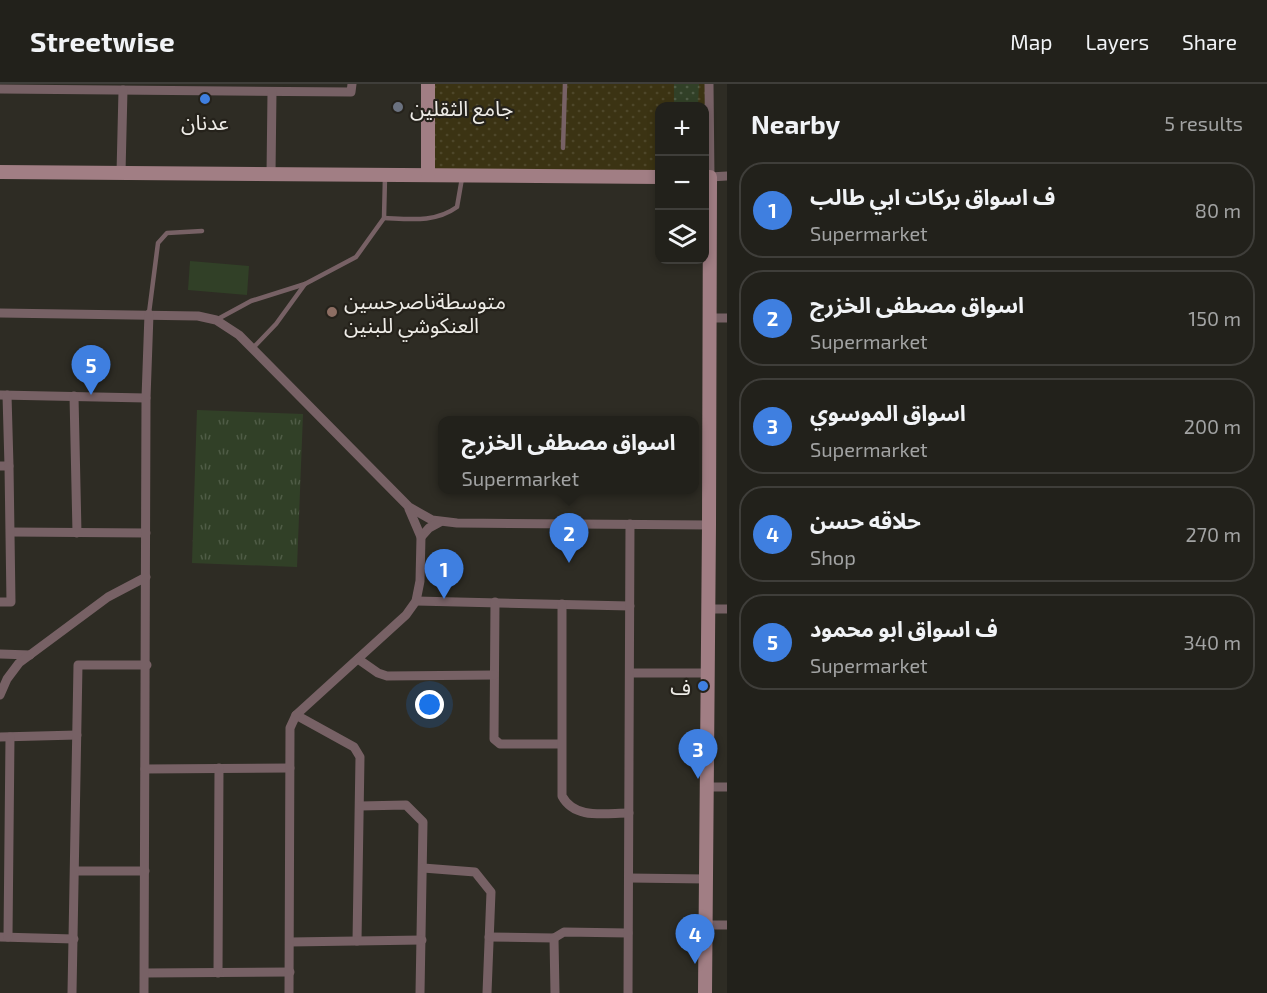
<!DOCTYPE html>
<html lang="en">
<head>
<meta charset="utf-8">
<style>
	body { margin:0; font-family:"Exo 2","Noto Sans Arabic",sans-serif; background:#2a2924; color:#f1f3f6 }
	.controls { position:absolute; right:18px; top:18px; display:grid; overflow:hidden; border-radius:12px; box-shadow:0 3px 9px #0003 }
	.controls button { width:54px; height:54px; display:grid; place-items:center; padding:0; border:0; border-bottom:2px solid #3f3e3a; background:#22211b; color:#f1f3f6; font:30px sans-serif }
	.you { position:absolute; left:430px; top:621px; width:21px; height:21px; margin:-15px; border:4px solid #fff; border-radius:50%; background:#1a73e8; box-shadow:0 0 0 9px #1a73e833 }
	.badge { display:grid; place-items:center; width:39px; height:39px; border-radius:50%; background:#5acebd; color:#fff; font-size:20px; font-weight:700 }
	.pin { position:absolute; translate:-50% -50px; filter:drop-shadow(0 2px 3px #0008) }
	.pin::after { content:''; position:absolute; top:32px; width:21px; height:18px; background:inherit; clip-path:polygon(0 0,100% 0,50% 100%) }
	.popup { position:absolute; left:438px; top:332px; width:261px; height:78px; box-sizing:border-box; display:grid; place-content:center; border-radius:12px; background:#22211b; filter:drop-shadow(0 2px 4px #0005); font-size:20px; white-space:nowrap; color:#a2a3a3 }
	.popup b { font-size:22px; color:#f1f3f6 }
	.popup::after { content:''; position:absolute; left:50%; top:100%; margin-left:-12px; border:12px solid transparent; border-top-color:#22211b }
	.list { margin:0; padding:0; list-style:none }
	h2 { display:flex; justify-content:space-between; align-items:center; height:78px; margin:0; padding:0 24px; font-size:26px }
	h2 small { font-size:20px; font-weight:400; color:#a2a3a3 }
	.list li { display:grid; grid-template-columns:39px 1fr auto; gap:18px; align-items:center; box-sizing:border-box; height:96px; margin:0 12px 12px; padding:0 12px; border:2px solid #3f3e3a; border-radius:24px }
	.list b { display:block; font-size:22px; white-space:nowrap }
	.list p { margin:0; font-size:20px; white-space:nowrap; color:#a2a3a3 }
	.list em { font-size:20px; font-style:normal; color:#a2a3a3 }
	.icon { flex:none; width:33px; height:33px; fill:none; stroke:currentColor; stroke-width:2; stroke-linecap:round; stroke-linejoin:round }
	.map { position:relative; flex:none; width:727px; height:909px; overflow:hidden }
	header { display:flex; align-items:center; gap:36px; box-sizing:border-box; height:84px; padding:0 30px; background:#22211b; border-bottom:2px solid #3f3e3a }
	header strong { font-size:28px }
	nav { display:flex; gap:33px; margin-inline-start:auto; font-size:21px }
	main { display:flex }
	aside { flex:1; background:#22211b }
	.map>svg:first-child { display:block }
</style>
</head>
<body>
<header>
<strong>Streetwise</strong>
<nav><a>Map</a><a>Layers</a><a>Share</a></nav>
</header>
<main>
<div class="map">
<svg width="727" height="909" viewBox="0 0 727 909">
	<defs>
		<pattern id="grass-tufts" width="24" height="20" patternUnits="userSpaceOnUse" patternTransform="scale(1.5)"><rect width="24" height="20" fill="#314027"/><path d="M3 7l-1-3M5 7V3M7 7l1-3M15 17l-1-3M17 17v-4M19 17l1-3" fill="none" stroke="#4f5c46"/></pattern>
		<pattern id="sand-dots" width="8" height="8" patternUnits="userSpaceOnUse" patternTransform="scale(1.5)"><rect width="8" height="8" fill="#3b3313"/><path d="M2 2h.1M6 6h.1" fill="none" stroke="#4e472a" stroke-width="1.8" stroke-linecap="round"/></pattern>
		<pattern id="garden-dots" width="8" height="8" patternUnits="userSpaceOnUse" patternTransform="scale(1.5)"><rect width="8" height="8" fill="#314027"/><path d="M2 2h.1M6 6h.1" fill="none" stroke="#4f5c46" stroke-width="1.8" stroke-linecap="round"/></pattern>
	</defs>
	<rect width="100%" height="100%" fill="#2e2c24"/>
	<path fill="url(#grass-tufts)" d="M197,326L303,330L297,483L192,479Z"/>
	<path fill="url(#sand-dots)" d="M428,0H709L710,93H705L704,22H660L659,92L428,91Z"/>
	<path fill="url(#garden-dots)" d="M674,0H699L698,22H674Z"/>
	<path fill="#314027" d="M190,177L249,182L247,211L188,206Z"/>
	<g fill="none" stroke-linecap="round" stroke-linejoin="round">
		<g stroke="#776165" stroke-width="4.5">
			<path d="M563,64L565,0"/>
			<path d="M384,134C409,135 435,139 457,123L462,94"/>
			<path d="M149,229L158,159L167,149L202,147"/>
			<path d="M216,236L251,217L305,200"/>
			<path d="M253,264L276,240L305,200L356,173L384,134L385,93"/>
		</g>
		<g stroke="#776165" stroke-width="9">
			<path d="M709,0L710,93L727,92"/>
			<path d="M0,5L351,8L352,0"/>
			<path d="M121,89L123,6"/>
			<path d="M271,90L272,8"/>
			<path d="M0,229L198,232L216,236L239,251L409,423L432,436L457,439L709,441"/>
			<path d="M710,234H727"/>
			<path d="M0,311L146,314"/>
			<path d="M74,312L77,449"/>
			<path d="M0,382H9L7,311"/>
			<path d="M11,448L146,449"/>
			<path d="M421,453L429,444L440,438"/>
			<path d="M416,517L630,522"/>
			<path d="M0,518H11L9,382"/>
			<path d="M495,518L494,655L500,660H561"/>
			<path d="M562,520V712C575,736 605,729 629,729"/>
			<path d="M709,525H727"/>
			<path d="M0,570L30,571"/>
			<path d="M358,575L378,589L387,592L494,591"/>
			<path d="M630,589H708"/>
			<path d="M0,611L7,595L19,579L108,513L146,493"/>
			<path d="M296,631L354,663L360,673L357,857"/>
			<path d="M0,653L77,651"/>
			<path d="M145,685L290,684"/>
			<path d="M707,703H727"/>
			<path d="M360,722L406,721L423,738L420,909"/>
			<path d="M423,784L475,788L491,808L487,909"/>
			<path d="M75,787H145"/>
			<path d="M629,794L706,795"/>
			<path d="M706,841H727"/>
			<path d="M0,853L74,855"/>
			<path d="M8,853L10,653"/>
			<path d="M489,853L554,854L564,848L628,849"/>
			<path d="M554,854L555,909"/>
			<path d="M290,858L422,856"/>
			<path d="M145,889L290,888"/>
			<path d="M218,889L219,684"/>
			<path d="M72,909L78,581H147"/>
			<path d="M144,909L146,314L149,230"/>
			<path d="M289,909L290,644L296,631L406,531L416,517L420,497L421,453L409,425"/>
			<path d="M628,909L630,440"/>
		</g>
		<g stroke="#a17e84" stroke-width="14">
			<path d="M0,88L660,93"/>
			<path d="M428,91V0"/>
			<path d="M704,93H710L709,441L705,909"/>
		</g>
	</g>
	<g fill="#3f7fe0" stroke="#25221b" stroke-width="2">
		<circle cx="205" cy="15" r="6"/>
		<circle cx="703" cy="602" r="6"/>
	</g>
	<circle fill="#6b7280" stroke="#25221b" stroke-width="2" cx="398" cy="23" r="6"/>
	<circle fill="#8d6e63" stroke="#25221b" stroke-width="2" cx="332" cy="228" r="6"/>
	<g text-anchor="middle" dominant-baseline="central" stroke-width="4.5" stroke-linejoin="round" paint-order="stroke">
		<g font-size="21" fill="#eeece7" stroke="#25221b" text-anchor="start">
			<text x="410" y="23">جامع الثقلين</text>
			<text x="205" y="37" text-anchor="middle">عدنان</text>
			<text x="344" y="216">متوسطةناصرحسين<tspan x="344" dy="24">العنكوشي للبنين</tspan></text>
			<text x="691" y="602" text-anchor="end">ف</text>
		</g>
	</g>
</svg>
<div class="controls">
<button>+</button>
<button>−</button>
<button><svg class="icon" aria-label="layers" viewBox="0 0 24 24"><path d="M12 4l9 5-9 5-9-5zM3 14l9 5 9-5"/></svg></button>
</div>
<div class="you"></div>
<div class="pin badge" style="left:444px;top:515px;background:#3f7fe0">1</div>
<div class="pin badge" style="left:569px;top:479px;background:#3f7fe0">2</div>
<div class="popup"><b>اسواق مصطفى الخزرج</b>Supermarket</div>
<div class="pin badge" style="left:698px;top:695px;background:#3f7fe0">3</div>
<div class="pin badge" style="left:695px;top:880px;background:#3f7fe0">4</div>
<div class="pin badge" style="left:91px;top:311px;background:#3f7fe0">5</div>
</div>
<aside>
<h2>Nearby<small>5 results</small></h2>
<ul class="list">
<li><span class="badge" style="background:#3f7fe0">1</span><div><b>ف اسواق بركات ابي طالب</b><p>Supermarket</p></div><em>80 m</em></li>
<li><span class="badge" style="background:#3f7fe0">2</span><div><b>اسواق مصطفى الخزرج</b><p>Supermarket</p></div><em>150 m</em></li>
<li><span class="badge" style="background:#3f7fe0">3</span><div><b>اسواق الموسوي</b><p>Supermarket</p></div><em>200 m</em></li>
<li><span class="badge" style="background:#3f7fe0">4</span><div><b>حلاقه حسن</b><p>Shop</p></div><em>270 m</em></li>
<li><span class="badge" style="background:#3f7fe0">5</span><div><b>ف اسواق ابو محمود</b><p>Supermarket</p></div><em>340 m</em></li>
</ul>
</aside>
</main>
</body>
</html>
